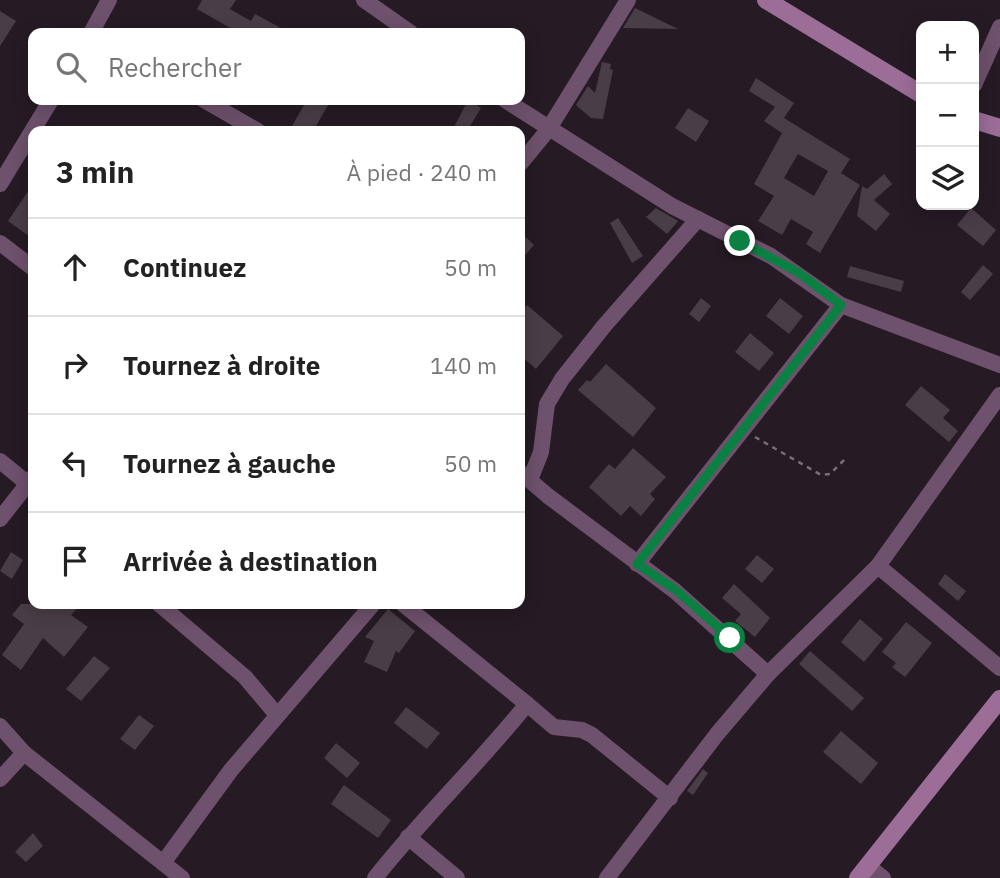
<!DOCTYPE html>
<html lang="fr">
<head>
<meta charset="utf-8">
<style>
	body { margin:0; font-family:"IBM Plex Sans",sans-serif; background:#f6f6f6; color:#222 }
	.controls { position:absolute; right:21px; top:21px; display:grid; overflow:hidden; border-radius:14px; box-shadow:0 4px 18px #0003 }
	.controls button { width:63px; height:63px; display:grid; place-items:center; padding:0; border:0; border-bottom:2px solid #e0e0e0; background:#fff; color:#222; font:35px sans-serif }
	.stop { position:absolute; width:21px; height:21px; margin:-16px; border:5px solid #0b8043; border-radius:50%; background:#fff }
	.stop.end { background:#0b8043; border-color:#fff; box-shadow:0 2px 7px #0008 }
	.list { margin:0; padding:0; list-style:none }
	h2 { display:flex; justify-content:space-between; align-items:center; height:91px; margin:0; padding:0 28px; font-size:30px }
	h2 small { font-size:23px; font-weight:400; color:#767676 }
	.list li { display:grid; grid-template-columns:46px 1fr auto; gap:21px; align-items:center; box-sizing:border-box; height:98px; padding:0 28px; border-top:2px solid #e0e0e0 }
	.list b { display:block; font-size:26px; white-space:nowrap }
	.list em { font-size:23px; font-style:normal; color:#767676 }
	.icon { flex:none; width:38px; height:38px; fill:none; stroke:currentColor; stroke-width:2; stroke-linecap:round; stroke-linejoin:round }
	.map { position:relative; flex:none; width:1000px; height:878px; overflow:hidden }
	.search { position:absolute; background:#fff; box-shadow:0 4px 18px #0003; left:28px; top:28px; width:497px; height:77px; display:flex; align-items:center; gap:18px; box-sizing:border-box; padding:0 24px; border-radius:14px; color:#767676; font-size:26px }
	.panel { position:absolute; background:#fff; box-shadow:0 4px 18px #0003; left:28px; top:126px; width:497px; height:483px; border-radius:14px }
	.map>svg:first-child { display:block }
</style>
</head>
<body>
<div class="map">
<svg width="1000" height="878" viewBox="0 0 1000 878">
	<rect width="100%" height="100%" fill="#261b25"/>
	<g fill="#493d48" fill-rule="evenodd">
		<path d="M202,0H236L230,9L251,21L255,14L290,33H239L197,9Z"/>
		<path d="M635,8L678,29L623,28Z"/>
		<path d="M0,11L16,21L0,46Z"/>
		<path d="M602,62L611,64L610,69L613,70L603,119L591,118L576,105L588,86L595,93Z"/>
		<path d="M756,78L794,103L784,118L850,159L841,173L860,185L820,253L806,244L813,232L791,219L782,235L758,221L774,196L754,184L782,133L764,121L775,107L749,91ZM798,154L828,171L814,196L784,178Z"/>
		<path d="M307,100H331L313,131H289Z"/>
		<path d="M468,100L481,108L467,131H452Z"/>
		<path d="M688,108L709,121L696,142L675,128Z"/>
		<path d="M884,174L892,184L874,200L890,214L876,231L857,216L862,186L867,189Z"/>
		<path d="M33,184V239L8,221Z"/>
		<path d="M656,208L678,221L667,234L646,217Z"/>
		<path d="M971,208L996,230L983,246L957,225Z"/>
		<path d="M618,218L643,256L632,263L610,223Z"/>
		<path d="M520,232L534,245L520,261Z"/>
		<path d="M983,265L993,274L970,300L961,292Z"/>
		<path d="M850,266L904,281L901,292L847,277Z"/>
		<path d="M701,298L711,306L699,322L689,314Z"/>
		<path d="M780,298L803,316L789,334L766,316Z"/>
		<path d="M527,305L563,336L536,369L520,355V347L524,341L520,337V313Z"/>
		<path d="M750,333L774,353L759,371L735,352Z"/>
		<path d="M606,364L656,408L633,437L578,390L587,380L590,382Z"/>
		<path d="M921,386L950,410L943,418L958,431L949,442L905,405Z"/>
		<path d="M633,448L666,477L650,494L655,499L641,516L630,506L621,516L589,487L609,464L615,469Z"/>
		<path d="M11,552L23,560L12,579L0,571Z"/>
		<path d="M757,555L774,569L762,583L745,569Z"/>
		<path d="M945,574L966,591L958,601L938,584Z"/>
		<path d="M734,584L770,618L755,637L735,621L741,614L722,598Z"/>
		<path d="M21,604H81L71,615L88,627L64,657L43,638L21,670L2,655L24,624L12,615Z"/>
		<path d="M388,609L415,631L399,653L396,651L387,672L364,662L374,641L365,637Z"/>
		<path d="M860,619L883,639L864,662L841,642Z"/>
		<path d="M906,622L932,643L905,677L892,667L896,663L882,652Z"/>
		<path d="M810,651L864,698L852,711L799,664Z"/>
		<path d="M94,656L110,668L81,701L66,689Z"/>
		<path d="M406,707L440,733L427,749L394,723Z"/>
		<path d="M139,715L154,726L135,750L120,739Z"/>
		<path d="M841,731L878,763L861,784L823,752Z"/>
		<path d="M336,743L360,763L347,778L324,758Z"/>
		<path d="M703,769L708,773L693,795L687,791Z"/>
		<path d="M344,785L391,820L378,838L331,804Z"/>
		<path d="M33,833L43,846L26,862L15,852Z"/>
	</g>
	<g fill="none" stroke-linecap="round" stroke-linejoin="round">
		<path stroke="#796f78" stroke-width="2.5" stroke-dasharray="5 5" stroke-linecap="butt" d="M755,437L821,475L830,474L846,458"/>
		<g stroke="#6e516c" stroke-width="16">
			<path d="M364,0L411,33"/>
			<path d="M91,33L109,0"/>
			<path d="M974,85L1000,27"/>
			<path d="M204,100L258,131"/>
			<path d="M505,100L672,206L771,256L841,305L1000,365"/>
			<path d="M520,164L548,130L628,0"/>
			<path d="M0,184L51,100"/>
			<path d="M0,243L33,268"/>
			<path d="M0,461L33,488"/>
			<path d="M520,472L548,496L675,591L768,674"/>
			<path d="M530,480L541,452L547,404L562,379L604,326L698,219"/>
			<path d="M0,519L33,477"/>
			<path d="M637,564L841,305"/>
			<path d="M878,566L1000,395"/>
			<path d="M159,604L245,677L277,715"/>
			<path d="M527,704L554,727L582,730L592,735L670,798"/>
			<path d="M0,726L24,753L182,878"/>
			<path d="M0,779L24,753"/>
			<path d="M408,837L457,878"/>
			<path d="M163,863L231,770L373,604"/>
			<path d="M868,866L883,878"/>
			<path d="M375,878C423,817 479,764 527,704L403,604"/>
			<path d="M607,878L717,734L768,674L878,566L1000,668"/>
		</g>
		<g stroke="#9b6d97" stroke-width="18">
			<path d="M766,0L921,94"/>
			<path d="M974,120L1000,128"/>
			<path d="M858,878L1000,699"/>
		</g>
	</g>
	<g fill="none" stroke-linecap="round" stroke-linejoin="round">
		<path stroke="#0b8043" stroke-width="9" d="M730,638L676,590L637,564L841,305L799,273L740,241"/>
	</g>
</svg>
<div class="controls">
<button>+</button>
<button>−</button>
<button><svg class="icon" aria-label="layers" viewBox="0 0 24 24"><path d="M12 4l9 5-9 5-9-5zM3 14l9 5 9-5"/></svg></button>
</div>
<div class="stop" style="left:730px;top:638px"></div>
<div class="stop end" style="left:740px;top:241px"></div>
<div class="search"><svg class="icon" aria-label="search" viewBox="0 0 24 24"><circle cx="10" cy="10" r="6"/><path d="M15 15l6 6"/></svg>Rechercher</div>
<section class="panel">
<h2>3 min<small>À pied · 240 m</small></h2>
<ul class="list">
<li><svg class="icon" aria-label="ahead" viewBox="0 0 24 24"><path d="M12 20V5M6 11l6-6 6 6"/></svg><div><b>Continuez</b></div><em>50 m</em></li>
<li><svg class="icon" aria-label="right" viewBox="0 0 24 24"><path d="M7 20v-9h11M14 6l5 5-5 5"/></svg><div><b>Tournez à droite</b></div><em>140 m</em></li>
<li><svg class="icon" aria-label="left" viewBox="0 0 24 24"><path d="M17 20v-9H6M10 6l-5 5 5 5"/></svg><div><b>Tournez à gauche</b></div><em>50 m</em></li>
<li><svg class="icon" aria-label="arrive" viewBox="0 0 24 24"><path d="M6 21V4h12l-3 4 3 4H6"/></svg><div><b>Arrivée à destination</b></div></li>
</ul>
</section>
</div>
</body>
</html>
